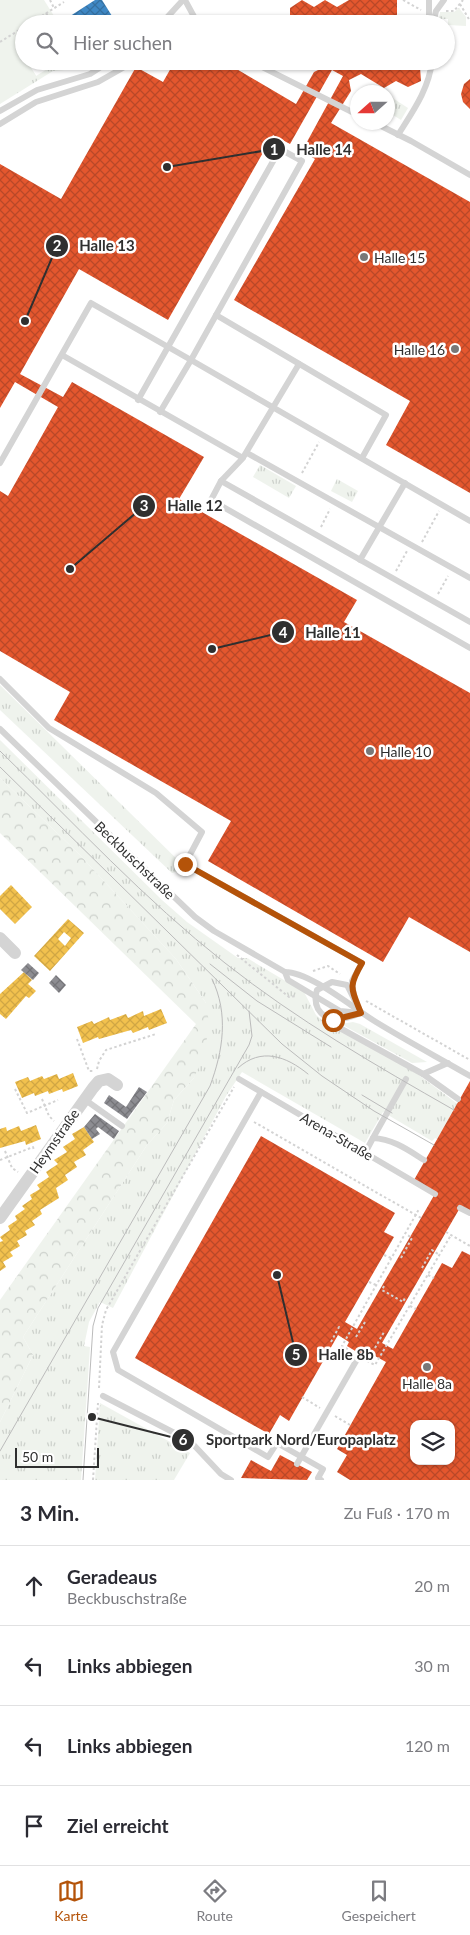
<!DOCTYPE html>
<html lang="de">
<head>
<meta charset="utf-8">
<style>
	body { margin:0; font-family:Lato,sans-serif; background:#f2f2f3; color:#2b2b33 }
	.controls { position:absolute; right:15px; bottom:15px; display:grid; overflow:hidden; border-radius:10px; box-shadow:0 1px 4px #0004 }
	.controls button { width:45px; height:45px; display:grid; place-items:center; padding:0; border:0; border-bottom:1px solid #e1e1e2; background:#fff; color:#2b2b33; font:25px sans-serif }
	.compass { position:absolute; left:350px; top:85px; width:45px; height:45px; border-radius:50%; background:#fff; box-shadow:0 1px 4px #0004; rotate:249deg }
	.scale { position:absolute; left:15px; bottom:12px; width:84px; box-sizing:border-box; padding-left:5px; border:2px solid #2f2f2f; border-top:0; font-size:14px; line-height:18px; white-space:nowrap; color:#2f2f2f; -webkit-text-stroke:4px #fff; paint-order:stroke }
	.stop { position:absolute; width:15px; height:15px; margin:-11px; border:4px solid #b45309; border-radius:50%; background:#fff }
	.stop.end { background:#b45309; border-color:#fff; box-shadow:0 1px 5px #0008 }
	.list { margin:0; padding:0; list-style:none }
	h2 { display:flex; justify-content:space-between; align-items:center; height:65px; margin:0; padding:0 20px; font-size:21px }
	h2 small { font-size:16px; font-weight:400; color:#7c7c81 }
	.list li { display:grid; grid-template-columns:32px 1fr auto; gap:15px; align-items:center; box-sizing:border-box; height:80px; padding:0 20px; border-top:1px solid #e1e1e2 }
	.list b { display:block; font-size:19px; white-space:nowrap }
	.list p { margin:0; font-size:16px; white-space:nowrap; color:#7c7c81 }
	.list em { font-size:16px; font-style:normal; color:#7c7c81 }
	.icon { flex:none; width:28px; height:28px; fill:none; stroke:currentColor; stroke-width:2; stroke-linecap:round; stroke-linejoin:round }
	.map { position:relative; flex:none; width:470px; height:1480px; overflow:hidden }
	.search { position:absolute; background:#fff; box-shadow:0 1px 4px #0004; left:15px; right:15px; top:15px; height:55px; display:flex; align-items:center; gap:12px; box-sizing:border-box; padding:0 18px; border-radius:28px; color:#7c7c81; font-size:19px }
	.sheet { height:385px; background:#fff }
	nav { display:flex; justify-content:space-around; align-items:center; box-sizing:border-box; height:70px; border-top:1px solid #e1e1e2; background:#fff; font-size:14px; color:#7c7c81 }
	nav a { display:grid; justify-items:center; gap:2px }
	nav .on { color:#b45309 }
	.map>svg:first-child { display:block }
</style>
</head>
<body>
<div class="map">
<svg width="470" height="1480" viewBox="0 0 470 1480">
	<defs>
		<pattern id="grass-tufts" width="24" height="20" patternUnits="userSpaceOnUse" patternTransform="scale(1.25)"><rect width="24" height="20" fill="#eff3ed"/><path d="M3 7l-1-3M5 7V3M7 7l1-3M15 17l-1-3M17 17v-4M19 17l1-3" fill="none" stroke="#cdd1cc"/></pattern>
		<pattern id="forest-crowns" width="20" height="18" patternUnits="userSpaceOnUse" patternTransform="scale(1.25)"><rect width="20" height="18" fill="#eff3ed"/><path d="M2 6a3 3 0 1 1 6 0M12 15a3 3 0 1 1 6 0" fill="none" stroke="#cdd1cc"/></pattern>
		<pattern id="homes-cross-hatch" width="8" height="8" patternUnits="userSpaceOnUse" patternTransform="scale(1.25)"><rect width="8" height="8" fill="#f2c14e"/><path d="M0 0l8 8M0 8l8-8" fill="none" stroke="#d0a644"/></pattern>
		<pattern id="shops-cross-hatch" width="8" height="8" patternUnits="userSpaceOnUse" patternTransform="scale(1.25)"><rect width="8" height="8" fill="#e4572e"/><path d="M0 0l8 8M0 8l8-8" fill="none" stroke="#b94828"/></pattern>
		<pattern id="schools-cross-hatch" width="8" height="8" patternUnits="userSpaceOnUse" patternTransform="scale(1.25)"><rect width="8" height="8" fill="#3f88c5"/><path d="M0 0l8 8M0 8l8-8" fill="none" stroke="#3570a0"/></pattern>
		<pattern id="industry-cross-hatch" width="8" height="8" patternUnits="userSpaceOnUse" patternTransform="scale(1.25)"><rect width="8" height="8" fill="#8d8d92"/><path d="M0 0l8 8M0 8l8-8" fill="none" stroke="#747478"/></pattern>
	</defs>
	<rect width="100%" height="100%" fill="#fff"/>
	<g fill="url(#grass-tufts)">
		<path d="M459,8L466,17V26L448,25V19H439L440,12H454Z"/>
		<path d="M89,61H99L87,68L53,71L0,104V88L31,68L36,76L52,66L85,64Z"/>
		<path d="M388,95L408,108L401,120L388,112Z"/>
		<path d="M260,465L296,486L289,498L253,477Z"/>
		<path d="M337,479L358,491L352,502L331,491Z"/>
		<path d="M0,685L187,869L172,873L0,710Z"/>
		<path d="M0,740L162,900L187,922L238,958H247L304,992L316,1015L323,1021L408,1067L459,1105L439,1140L435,1138L432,1141L383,1112L365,1143L242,1072L226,1096L113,1308L100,1302L89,1322L84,1346L90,1347L81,1480H0V1422L33,1355L23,1337L147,1145L167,1123L174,1100L194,1078L206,1003L176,959L79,854L0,778Z"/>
		<path d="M353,1022L360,1024L427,1062L412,1063L341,1024Z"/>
		<path d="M100,1403L190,1453L174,1480H95Z"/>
	</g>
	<path fill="url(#forest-crowns)" d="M0,778L79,854L176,959L206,1003L209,1023L205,1052L194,1078L174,1100L167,1123L147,1145L23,1337L33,1355L0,1422V1300L196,1024L0,833Z"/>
	<path fill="#eff3ed" d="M0,0H44L59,24H24V61H43L31,68L37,77L0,101Z"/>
	<g fill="url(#homes-cross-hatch)" fill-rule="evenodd">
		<path d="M11,885L32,907L15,924L0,909V896Z"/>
		<path d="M68,919L84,933L50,971L34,956ZM64,932L71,938L65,946L58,939Z"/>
		<path d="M24,972L32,980L28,984L36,991L29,998L26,996L6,1019L0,1014V994Z"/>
		<path d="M161,1009L167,1023L149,1030L148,1027L133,1033L131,1030L99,1039L98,1037L83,1043L77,1027L92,1021L94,1024L109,1017L110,1020L126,1014L128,1018L143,1011L144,1016Z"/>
		<path d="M73,1073L78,1086L63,1092L62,1089L49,1094L48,1091L35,1096L34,1093L22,1098L15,1082L28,1077L30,1081L42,1076L44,1079L57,1074L59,1079Z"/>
		<path d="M36,1125L41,1139L26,1145L25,1141L0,1148V1129L6,1127L7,1131L19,1126L21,1131Z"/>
		<path d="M84,1127L94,1142L83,1150L86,1155L74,1162L77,1167L65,1175L68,1180L56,1188L59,1198L40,1210L42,1214L32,1221L35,1225L25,1231L27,1235L17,1241L20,1246L10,1252L13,1256L3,1262L6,1267L0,1271V1242L3,1241L0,1237L10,1230L8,1226L17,1220L15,1216L25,1209L22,1206L32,1199L30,1195L40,1189L37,1185L49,1177L46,1172L58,1164L54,1160L67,1152L63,1147L75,1139L72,1134Z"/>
	</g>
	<g fill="url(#shops-cross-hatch)" fill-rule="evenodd">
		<path d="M302,0L314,7L325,0L337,7L349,0H397V24H297L290,20V8Z"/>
		<path d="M175,61H223L296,104L314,72L326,66V61H408L420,67L421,81L408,87L396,81L384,88L361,74L349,80L351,91L331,123L470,202V493L386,445L410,401L234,300L315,159L302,151L343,76L332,70L290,144L273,135L168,320L79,269L20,374L63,397L72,382L204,457L179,499L357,600L344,622L470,693V952L409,917L383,962L208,861L231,821L54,720L70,692L0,651V491L8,496L58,407L15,382L0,408V164L61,199L136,67L163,82Z"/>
		<path d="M470,79V109L463,102L461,94L464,84Z"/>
		<path d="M470,1081V1211L461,1206L382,1343L393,1349L442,1263L452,1268L462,1251L470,1255V1480H350L337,1472L347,1455L337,1449L386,1362L375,1356L372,1361L347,1346L349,1342L338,1335L289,1421L280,1415L269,1434L135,1358L261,1136L395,1213L384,1232L394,1237L345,1322L357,1329L436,1192L414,1180ZM414,1424H451V1461H414Z"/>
		<path d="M280,1455L312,1472L307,1480L241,1478L251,1460L271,1471Z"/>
	</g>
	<path fill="url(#schools-cross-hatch)" d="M95,0H102L117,24H67L64,20Z"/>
	<g fill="url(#industry-cross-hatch)">
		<path d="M28,963L39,973L33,980L21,970Z"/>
		<path d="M56,975L66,985L59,993L49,983Z"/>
		<path d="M139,1087L147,1092L127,1119L104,1103L109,1095L126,1107Z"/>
		<path d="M95,1114L119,1131L114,1139L98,1127L96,1129L100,1134L92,1139L84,1127Z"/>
	</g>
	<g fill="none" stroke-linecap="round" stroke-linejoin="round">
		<g stroke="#d3d3d3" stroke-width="2" stroke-dasharray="2.5 2.5" stroke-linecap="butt">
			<path d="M50,0L54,8"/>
			<path d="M403,0L421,10"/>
			<path d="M460,4L470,21"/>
			<path d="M446,11H454L463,0"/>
			<path d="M46,13L53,24"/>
			<path d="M29,24L64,2"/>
			<path d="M0,42L24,27"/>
			<path d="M302,473L319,442"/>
			<path d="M321,527L330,509"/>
			<path d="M422,542L439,511"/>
			<path d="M396,571L407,551"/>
			<path d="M438,594L448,576"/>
			<path d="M237,955L289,997L297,996"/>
			<path d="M313,971L328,966L340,974"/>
			<path d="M366,1001L470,1060"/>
			<path d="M77,1039L89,1071H93"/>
			<path d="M97,1069L99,1061L106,1050L156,1034"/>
			<path d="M15,1089L27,1113L58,1100"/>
			<path d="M42,1099L49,1116L54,1121"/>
			<path d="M254,1122L421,1218"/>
			<path d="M5,1151L12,1168L18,1172"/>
			<path d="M0,1160L33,1147L34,1150"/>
			<path d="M446,1232L470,1246"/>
			<path d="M384,1255L391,1258"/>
			<path d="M401,1258L412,1238L406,1234"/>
			<path d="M422,1268L432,1250L438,1254"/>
			<path d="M428,1275L434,1278"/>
			<path d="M369,1282L376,1285"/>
			<path d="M384,1286L382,1290L403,1302L405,1298"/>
			<path d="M410,1306L416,1309"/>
			<path d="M356,1337L365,1322"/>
			<path d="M331,1342L339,1327L341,1329"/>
			<path d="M375,1348L384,1332"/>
			<path d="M352,1352L342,1346L419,1209"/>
			<path d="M367,1361L375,1365L451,1235"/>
			<path d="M99,1388L102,1325L106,1310L234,1087"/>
			<path d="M302,1397L320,1408"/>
			<path d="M335,1416L350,1425"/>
			<path d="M93,1480L98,1403"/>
		</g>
		<g stroke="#d4d4d4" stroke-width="6">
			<path d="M185,0L198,24"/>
			<path d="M429,0V24"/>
			<path d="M161,24L183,0"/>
			<path d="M433,24L436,11L444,0"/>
			<path d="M250,61L358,115"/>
			<path d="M0,111L37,90L90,74L110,61"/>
			<path d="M373,122L411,141L470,175"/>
			<path d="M0,124L36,102L98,82L135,61"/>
			<path d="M398,135C413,111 429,89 432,61"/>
			<path d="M216,315L386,415L362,458"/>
			<path d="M62,355L243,458L221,481L470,622"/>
			<path d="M138,400L280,149L302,161L191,360L470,521"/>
			<path d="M247,453L470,578"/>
			<path d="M244,456L299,364"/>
			<path d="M0,463L91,303L191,360L160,412"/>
			<path d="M221,481L211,500L470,648"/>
			<path d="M360,560L405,483"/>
			<path d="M0,679L49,728L156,793L202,832L185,864L362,963L352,981L354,997"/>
			<path d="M0,729L195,917L214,931L285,972C310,972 353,1008 376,1022C407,1041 439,1058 470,1076"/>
			<path d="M285,972L288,980L340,1011L360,1013"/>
			<path d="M332,982L347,985L361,1013C346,1019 328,1025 318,1009C315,1003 315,996 317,990Z"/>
			<path d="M333,1020L338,1027L423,1074L448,1063"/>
			<path d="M423,1074L458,1099"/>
			<path d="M239,1079L435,1194"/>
			<path d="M261,1092L113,1352L118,1370L268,1457L277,1443L323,1469L318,1478L321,1480"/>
			<path d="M84,1099L122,1126"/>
			<path d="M373,1138L406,1079"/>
			<path d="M365,1153L373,1138C393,1139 408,1150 424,1160"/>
			<path d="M460,1208L470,1213"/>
			<path d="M103,1396L190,1441L221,1474L231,1480"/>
			<path d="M297,1464L359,1356"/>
		</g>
		<g stroke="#d4d4d4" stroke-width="12">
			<path d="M0,938L15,953"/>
			<path d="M0,1218L93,1088L99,1081L108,1079L117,1085"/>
		</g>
		<g stroke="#bbb" stroke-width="1">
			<path d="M0,751C74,823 145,900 225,963C297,1020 375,1065 454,1110"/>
			<path d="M0,767L282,1044L322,1076L374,1111L434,1145"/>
			<path d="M210,964L257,1001L331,1047"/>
			<path d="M238,1068C261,1047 286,1056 308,1074"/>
			<path d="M362,1095L392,1113"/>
			<path d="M0,1451L210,1086C223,1051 229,1014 212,979"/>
			<path d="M83,1480L93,1326L98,1308L249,1045L252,1036L249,1011"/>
		</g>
	</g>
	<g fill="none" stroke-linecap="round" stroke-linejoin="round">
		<path stroke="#b45309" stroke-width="6" d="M185,864L362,963C348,987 351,988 361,1013L333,1020"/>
	</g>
	<g fill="#787878" stroke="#fff" stroke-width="2">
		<circle cx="364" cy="257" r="5"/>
		<circle cx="455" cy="349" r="5"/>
		<circle cx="370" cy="751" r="5"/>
		<circle cx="427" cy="1367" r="5"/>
	</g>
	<g text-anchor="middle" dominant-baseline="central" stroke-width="5" stroke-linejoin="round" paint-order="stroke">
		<g font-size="14" fill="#2f2f2f" stroke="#fff" text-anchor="start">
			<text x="374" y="257">Halle 15</text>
			<text x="445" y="349" text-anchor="end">Halle 16</text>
			<text x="380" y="751">Halle 10</text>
			<text x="427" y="1383" text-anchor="middle">Halle 8a</text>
		</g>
		<g font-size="14" fill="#2f2f2f" stroke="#fff">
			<text transform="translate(135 860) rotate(44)">Beckbuschstraße</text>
			<text transform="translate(337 1136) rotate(30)">Arena-Straße</text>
			<text transform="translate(54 1141) rotate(-55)">Heymstraße</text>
		</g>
	</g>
	<path fill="none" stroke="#2f2f2f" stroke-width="2" d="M167 167L274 149M25 321L57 246M70 569L144 506M212 649L283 632M277 1275L296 1355M92 1417L183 1440"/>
	<g fill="#2f2f2f" stroke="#fff" stroke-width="2">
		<circle cx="167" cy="167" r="5"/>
		<circle cx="25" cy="321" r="5"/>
		<circle cx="70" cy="569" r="5"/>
		<circle cx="212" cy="649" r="5"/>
		<circle cx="277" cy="1275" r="5"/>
		<circle cx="92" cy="1417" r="5"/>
		<circle cx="274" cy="149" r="12"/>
		<circle cx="57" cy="246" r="12"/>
		<circle cx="144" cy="506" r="12"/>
		<circle cx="283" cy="632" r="12"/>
		<circle cx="296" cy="1355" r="12"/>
		<circle cx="183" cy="1440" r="12"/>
	</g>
	<g font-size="15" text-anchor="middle" font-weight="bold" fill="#fff">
		<text x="274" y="155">1</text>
		<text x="57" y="251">2</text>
		<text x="144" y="511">3</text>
		<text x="283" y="638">4</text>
		<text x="296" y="1360">5</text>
		<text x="183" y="1445">6</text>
	</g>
	<g font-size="15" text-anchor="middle" font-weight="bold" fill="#2f2f2f" stroke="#fff" stroke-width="5" stroke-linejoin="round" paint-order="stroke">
		<text x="324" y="155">Halle 14</text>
		<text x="107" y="251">Halle 13</text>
		<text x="195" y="511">Halle 12</text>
		<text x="333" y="638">Halle 11</text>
		<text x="346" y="1360">Halle 8b</text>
		<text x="301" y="1445">Sportpark Nord/Europaplatz</text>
	</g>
</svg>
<div class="controls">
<button><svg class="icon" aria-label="layers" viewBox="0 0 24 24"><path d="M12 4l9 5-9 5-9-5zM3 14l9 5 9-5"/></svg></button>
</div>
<svg class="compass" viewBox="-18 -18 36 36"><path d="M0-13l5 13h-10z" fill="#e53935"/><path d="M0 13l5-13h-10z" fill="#7c7c81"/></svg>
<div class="scale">50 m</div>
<div class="stop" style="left:333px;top:1020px"></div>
<div class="stop end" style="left:185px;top:864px"></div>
<div class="search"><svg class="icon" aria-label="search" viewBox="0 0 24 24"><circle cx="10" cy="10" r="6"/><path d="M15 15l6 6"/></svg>Hier suchen</div>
</div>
<section class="sheet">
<h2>3 Min.<small>Zu Fuß · 170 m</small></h2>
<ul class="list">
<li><svg class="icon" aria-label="ahead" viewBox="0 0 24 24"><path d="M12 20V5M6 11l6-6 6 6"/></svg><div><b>Geradeaus</b><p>Beckbuschstraße</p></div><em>20 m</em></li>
<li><svg class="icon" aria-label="left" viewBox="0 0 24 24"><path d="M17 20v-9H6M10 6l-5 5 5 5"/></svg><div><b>Links abbiegen</b></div><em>30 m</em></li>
<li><svg class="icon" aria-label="left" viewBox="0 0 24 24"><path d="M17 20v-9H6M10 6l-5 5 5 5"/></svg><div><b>Links abbiegen</b></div><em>120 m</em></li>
<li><svg class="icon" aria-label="arrive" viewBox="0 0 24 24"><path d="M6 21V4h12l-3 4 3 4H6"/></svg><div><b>Ziel erreicht</b></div></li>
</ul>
</section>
<nav>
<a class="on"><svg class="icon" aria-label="map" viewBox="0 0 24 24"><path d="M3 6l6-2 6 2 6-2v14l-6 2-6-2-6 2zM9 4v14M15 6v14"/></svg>Karte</a>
<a><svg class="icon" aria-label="directions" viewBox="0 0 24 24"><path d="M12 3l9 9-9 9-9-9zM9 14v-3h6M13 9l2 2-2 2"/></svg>Route</a>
<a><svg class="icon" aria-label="saved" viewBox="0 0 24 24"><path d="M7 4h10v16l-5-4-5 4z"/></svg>Gespeichert</a>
</nav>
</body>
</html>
